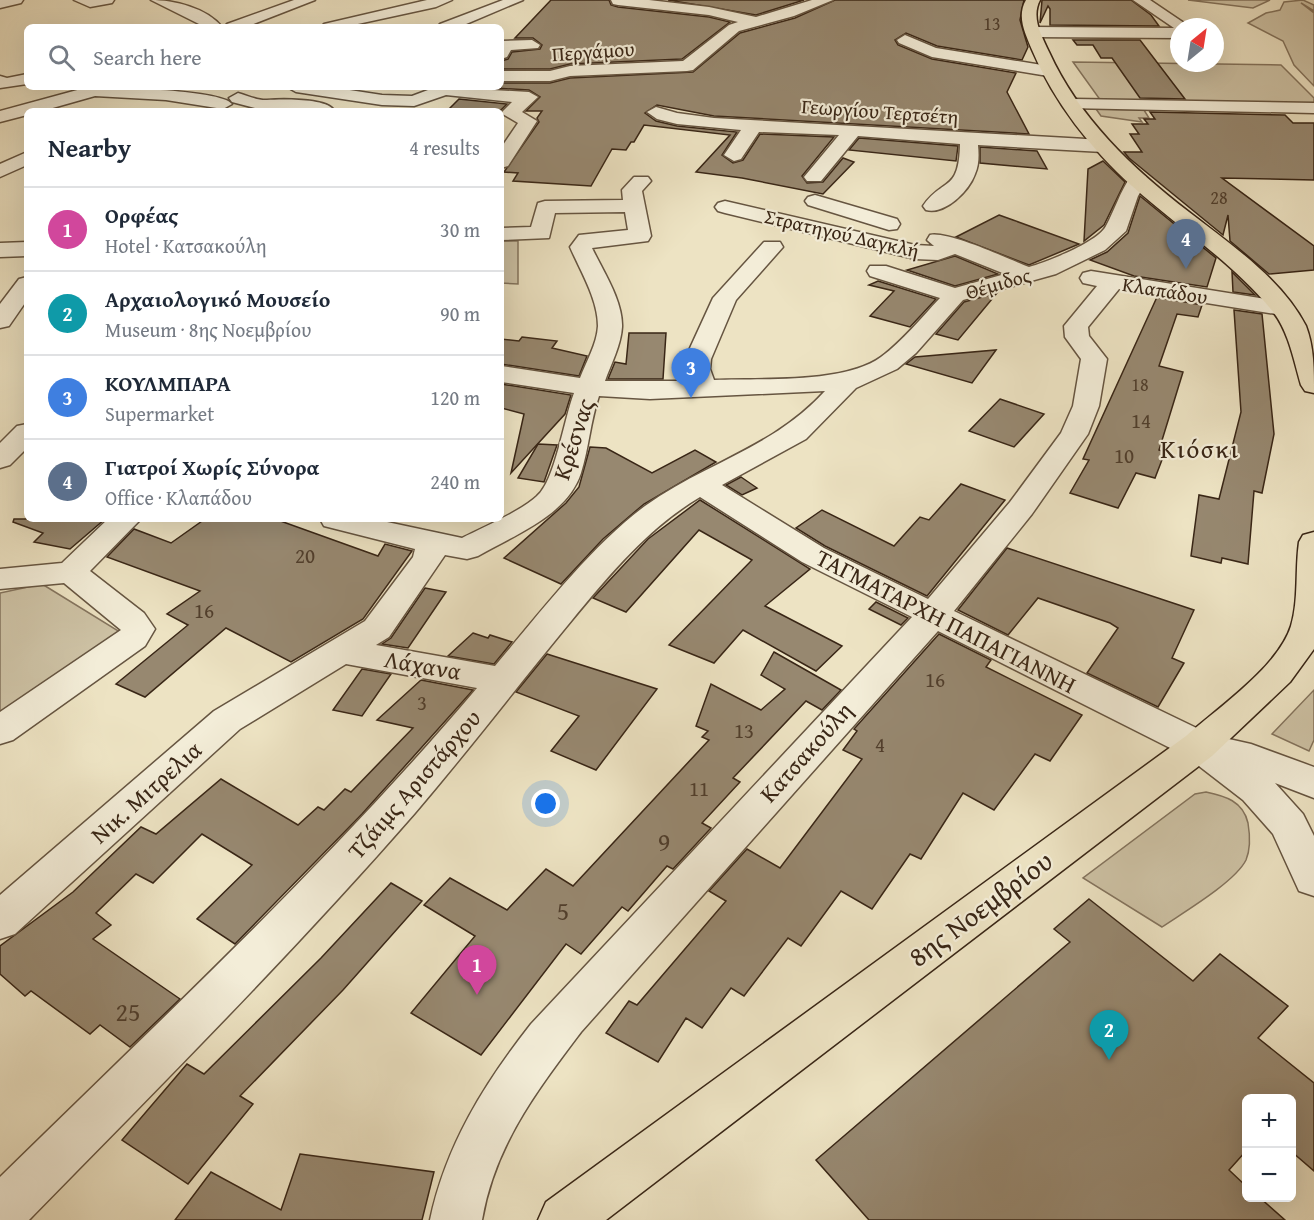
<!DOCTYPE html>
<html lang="en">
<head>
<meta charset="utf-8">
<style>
	body { margin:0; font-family:"Gentium Book Plus",serif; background:#f2f2f3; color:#1f2937 }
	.controls { position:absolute; right:18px; bottom:18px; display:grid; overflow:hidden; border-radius:9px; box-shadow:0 6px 24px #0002 }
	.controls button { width:54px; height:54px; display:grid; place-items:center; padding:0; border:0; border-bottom:2px solid #e0e1e3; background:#fff; color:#1f2937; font:30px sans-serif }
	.compass { position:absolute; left:1170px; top:18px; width:54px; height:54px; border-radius:50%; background:#fff; box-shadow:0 6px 24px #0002; rotate:30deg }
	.you { position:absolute; left:546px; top:804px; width:21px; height:21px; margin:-15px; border:4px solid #fff; border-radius:50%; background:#1a73e8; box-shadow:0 0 0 9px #1a73e833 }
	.badge { display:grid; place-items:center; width:39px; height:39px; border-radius:50%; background:#0b8043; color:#fff; font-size:20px; font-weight:700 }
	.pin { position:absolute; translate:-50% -50px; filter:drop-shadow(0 2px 3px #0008) }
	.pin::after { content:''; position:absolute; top:32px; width:21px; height:18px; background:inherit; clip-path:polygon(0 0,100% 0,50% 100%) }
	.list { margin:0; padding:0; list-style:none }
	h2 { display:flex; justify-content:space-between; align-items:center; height:78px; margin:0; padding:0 24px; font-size:26px }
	h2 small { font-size:20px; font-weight:400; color:#747a83 }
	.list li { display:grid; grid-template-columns:39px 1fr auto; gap:18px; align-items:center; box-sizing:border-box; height:84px; padding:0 24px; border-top:2px solid #e0e1e3 }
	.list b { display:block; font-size:22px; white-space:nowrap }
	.list p { margin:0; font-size:20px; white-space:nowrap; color:#747a83 }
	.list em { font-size:20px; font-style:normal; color:#747a83 }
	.icon { flex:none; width:33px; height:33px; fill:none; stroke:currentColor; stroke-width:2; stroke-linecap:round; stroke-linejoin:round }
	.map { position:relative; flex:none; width:1314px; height:1220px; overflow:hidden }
	.search { position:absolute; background:#fff; box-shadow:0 6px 24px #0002; left:24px; top:24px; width:480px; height:66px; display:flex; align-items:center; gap:15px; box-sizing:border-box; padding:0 21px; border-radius:9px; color:#747a83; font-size:22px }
	.panel { position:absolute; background:#fff; box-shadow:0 6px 24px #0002; left:24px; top:108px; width:480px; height:414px; border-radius:9px }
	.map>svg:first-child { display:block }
</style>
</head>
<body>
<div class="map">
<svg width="1314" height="1220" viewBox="0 0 1314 1220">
	<rect width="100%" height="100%" fill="#ede3c3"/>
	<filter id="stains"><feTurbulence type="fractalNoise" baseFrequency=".00333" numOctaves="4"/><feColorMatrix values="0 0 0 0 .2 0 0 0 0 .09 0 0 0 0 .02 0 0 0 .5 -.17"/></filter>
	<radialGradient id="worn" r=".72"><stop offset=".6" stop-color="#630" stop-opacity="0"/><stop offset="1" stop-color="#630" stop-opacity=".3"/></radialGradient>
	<g fill="#cec3a6" stroke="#84745e" stroke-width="1.5">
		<path d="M1188,0H1270L1253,8Z"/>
		<path d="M1303,0L1314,5V11L1301,3L1314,13V86L1294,65L1283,41L1248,23L1266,13L1280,10L1284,2Z"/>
		<path d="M1073,62L1281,65L1314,98V104L1101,101Z"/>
		<path d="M1096,109L1144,110L1149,118H1139L1142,122L1101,116Z"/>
		<path d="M501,241H518V284L501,283Z"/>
		<path d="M42,584L120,632L0,713V593Z"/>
		<path d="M1314,690V740L1309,751L1272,734Z"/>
		<path d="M1206,792C1225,796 1243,801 1248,823C1250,835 1251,848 1246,860C1235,882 1184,912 1162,927L1083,878L1195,794Z"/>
	</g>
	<g fill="#978870" stroke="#392616" stroke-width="1.5">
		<path d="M551,0H609L611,5L618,7L709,17L730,22L682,59L570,64L550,69H501V61L508,59L512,52L540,49L542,45L533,38H515Z"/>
		<path d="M668,0H804L756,15Z"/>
		<path d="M835,0H1024L1020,20L1028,47L1022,60L937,46L906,33L895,40L898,45L932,59L1016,73L1007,92L1029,134L714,116L657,105L645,113L656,121L677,126L737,132L722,155L733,163L743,160L760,134L834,137L802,176L807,183L823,182L843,158L854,162L823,194L742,178L696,172L730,135L644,125L634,142H631L626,150L612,149L591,186L513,181L518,173L504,172L539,122L537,118L542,111H526L540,97L529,90L478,87H501V83H550L570,78L693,72L740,33L795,18Z"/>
		<path d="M1042,0H1131L1151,15L1159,26L1050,25V9L1048,6L1040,23Z"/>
		<path d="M1073,40H1140L1185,99L1140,98L1112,58H1101L1093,45H1077Z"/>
		<path d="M459,99L507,104L500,111H447Z"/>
		<path d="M1150,112L1285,115L1293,123H1314V180L1222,178L1314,246V270L1269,274L1230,241L1228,215L1223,235L1129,158L1124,152H1142L1130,134H1139L1132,124H1148L1144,119H1155Z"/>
		<path d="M859,138L958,146L956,161L849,150Z"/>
		<path d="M980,147L1037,151L1047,169L980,163Z"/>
		<path d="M1103,161L1125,182L1104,225L1084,241L1088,169Z"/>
		<path d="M1140,196L1216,258L1207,287L1134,276L1090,260L1107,252L1128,233Z"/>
		<path d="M999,215L1013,220L1079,244L1029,265L956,237Z"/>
		<path d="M955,256L998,274L955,286L907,270Z"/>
		<path d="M1232,272L1255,295L1233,292Z"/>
		<path d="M878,281L936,299L910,327L870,316L894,291L869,285Z"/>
		<path d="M997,293L958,340L936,334L964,302Z"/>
		<path d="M1157,297L1202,305L1198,317L1177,314L1159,366L1183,372L1159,450L1165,452L1155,478L1136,473L1118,508L1070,493L1089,460L1083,459Z"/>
		<path d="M1234,310L1262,314L1274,434L1262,493L1254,491L1248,564L1222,558L1221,563L1191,556L1199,495L1219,499L1241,412Z"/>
		<path d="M629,333H666L663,379H608L615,362L626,364Z"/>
		<path d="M522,337L557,341L552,348L587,356L579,376L501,364V339L519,341Z"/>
		<path d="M996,350L972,383L906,364L915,357Z"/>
		<path d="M501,384L571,395L565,414L511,473L524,414L501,408Z"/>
		<path d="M1000,399L1044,414L1014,447L969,431Z"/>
		<path d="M538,444L557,445L544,482L518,478Z"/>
		<path d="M590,447L606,448L652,473L695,450L716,462L644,504L603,539L561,584L504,558L566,503L579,487Z"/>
		<path d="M741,477L757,488L742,495L726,485Z"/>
		<path d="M961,484L1005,500L927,596L825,546L796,528L822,510L894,546L920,517L929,520Z"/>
		<path d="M700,500L810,569L765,606L842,646L816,671L743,630L714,663L669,645L752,560L699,530L626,612L593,598L648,539Z"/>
		<path d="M14,519H105L70,549L34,542L43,533L13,522Z"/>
		<path d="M205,519H275L378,556L385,544L412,551L363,619L291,662L226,628L145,697L116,684L188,625L167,614L200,591L107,557L134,529L171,543Z"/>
		<path d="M1007,548L1194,610L1172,658L1184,663L1158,707L1087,673L1118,628L1110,623L1038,598L1008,635L958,610Z"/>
		<path d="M425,588L446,592L408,648L382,644L391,638Z"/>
		<path d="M876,602L908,618L901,625L869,609Z"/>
		<path d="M473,633L488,638L490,635L512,642L494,664L448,656Z"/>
		<path d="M939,634L991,660L986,667L1082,715L1050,761L1035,754L994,810L963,793L921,859L910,854L872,909L841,891L801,946L788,938L744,996L731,988L702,1028L686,1018L658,1062L606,1033L629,1001L637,1005L726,901L709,891L747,849L780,868L862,759L843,750L857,731L854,729Z"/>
		<path d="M774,652L841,690L822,710L806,701L733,778L740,782L702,823L711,828L673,869L667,866L628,911L622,907L581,954L566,944L481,1055L411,1013L475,936L424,905L450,878L507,910L546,869L573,886L709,740L702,737L708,731L696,726L711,684L761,710L785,689L761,675Z"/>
		<path d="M547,654L657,689L596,770L551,751L579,716L516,692Z"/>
		<path d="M362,669L391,674L362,716L333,710Z"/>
		<path d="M421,680L473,690L362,814L235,944L197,919L252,865L202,834L153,883L136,874L96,913L111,925L93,939L180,999L130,1047L100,1025L90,1034L31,991L25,996L0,974V946L73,892L141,827L156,834L221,779L298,825L318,807L324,810L345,789L351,792L413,728L377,720Z"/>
		<path d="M391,883L422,901L343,990L240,1096L253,1104L188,1184L122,1140L187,1064L204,1074L321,958Z"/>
		<path d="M1089,899L1193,981L1220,954L1288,1006L1258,1038L1314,1083V1171L1292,1152V1098H1246V1151L1229,1170L1246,1186V1197H1259L1285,1220H869L816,1160L1070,942L1054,929Z"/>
		<path d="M300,1154L434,1172L422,1220H175L211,1172L281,1210Z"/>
	</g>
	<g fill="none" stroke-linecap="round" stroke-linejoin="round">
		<defs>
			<g id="street">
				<path d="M0,0H23L21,3L0,8Z"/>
				<path d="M74,0H114L112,3L90,7Z"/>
				<path d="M151,0C174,0 207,8 222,27H205Z"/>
				<path d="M294,0H315L246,27H224L227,24Z"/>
				<path d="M427,0H452L436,7L344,27H321L324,24Z"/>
				<path d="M503,0H523L459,27H437L440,24Z"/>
				<path d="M611,0H649L709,7L756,17L812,0H833L794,16L739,31L693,70L687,71L570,76L550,81H501V71H550L570,66L683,61L729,25L738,22L709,15L618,5L613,4Z"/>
				<path d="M1133,0H1150L1190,27H1179V38L1033,37L1025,32L1033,27L1174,28Z"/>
				<path d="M905,35L936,48L1048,66L1056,71L1048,76L932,57L899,43L897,40Z"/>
				<path d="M532,40L540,45L538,48L511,50L507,57L501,59V41Z"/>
				<path d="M27,74V84L0,88V76L7,78Z"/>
				<path d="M79,87C103,87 221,89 232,104L223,109L166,100L95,96L42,111H27V115L0,122V111L81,89Z"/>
				<path d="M287,87H330L382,95L412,96L436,87L529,92L538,97L522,112L537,121L508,166L501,168V148L518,123L501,113L512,102L446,95L414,106L382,105L296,92Z"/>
				<path d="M238,93C246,95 258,101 267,100C280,99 324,98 333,109L297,111L277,108L266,111L232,102L229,98Z"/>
				<path d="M1074,99L1314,103V113L1068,108L1065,104L1068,100Z"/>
				<path d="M656,107L677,113L714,118L1103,140L1112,146L1103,152L978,145C979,155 979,165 975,174C969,191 945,215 926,210L923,206C943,177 959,193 960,144L858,136L821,181H807L804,177L839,135L759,132L741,159L734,161L724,155L741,130L677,124L657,119L647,112Z"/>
				<path d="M27,152V165L0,177V164Z"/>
				<path d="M1138,174L1145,176L1148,180L1138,196L1126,231L1105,250L1056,274L963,300L916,353L897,369L856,388L806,439L722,485L824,548L928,599L1010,502L1061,433L1073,406L1081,359L1065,337L1064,326L1097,286L1083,283L1080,278L1083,273L1091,271L1290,303L1294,308L1290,313L1282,315L1119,289L1088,327L1089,336L1107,359L1099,406L1088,434L1032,514L954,611L1211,735L1251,744L1314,767V798L1275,783L1303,814L1314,836V896L1299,891L1273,834L1243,800L1186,756L938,631L581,1032C536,1092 495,1145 482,1220H430C446,1145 484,1084 531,1024L912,617L802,562L700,497C648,528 610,574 572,620C519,684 469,750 415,813C292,954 160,1086 29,1220H0V1177C163,1017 330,862 477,688L346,664L240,729L15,934L0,939V895L214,711L365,621L413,557L415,549L324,526L320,519H373L462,538C484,527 521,511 537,496C555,481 564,419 574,393L501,382V366L580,378C586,362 597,344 598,326C598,299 580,270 570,247L579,235L628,230L625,212L555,213L549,238L501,240V228L531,227L538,203L545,201L623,200L622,190L634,177H648L651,181L642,191L651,236L648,241L592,248C603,271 623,301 622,327C621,345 611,364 605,381H688L684,369L685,359L713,298L764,242H780L783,247L736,300L711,359L710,369L714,380C760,378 844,384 881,357C903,341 921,318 940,298L870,276L867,271L870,266H886L955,288L1005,274L955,254L938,260L915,259L725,213L718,211L715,207L718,203L725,201L915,245L934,246L927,240L930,235C949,231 1008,259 1029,267C1047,262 1098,242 1106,226C1115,209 1120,192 1131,176ZM825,391C772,449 706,462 645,506C591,546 539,614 495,666L376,645L389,637L445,555L467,559L478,556C514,535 567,516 581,473C589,448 590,422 599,396L650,399Z"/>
				<path d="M815,195L897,219L900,224L897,229L889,230L808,205L805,201L808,197Z"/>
				<path d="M27,242V256L0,257V243Z"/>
				<path d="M27,277V300L9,326L0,328V304L19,279Z"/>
				<path d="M27,424V448L10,465L0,468V443L17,426Z"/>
				<path d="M108,519H141L90,571L144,613L155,629L145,646L13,740L0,744V712L121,630L64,583L0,589V569L62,563Z"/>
			</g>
			<g id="primary">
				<path d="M1026,0H1040C1031,17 1041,35 1049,52C1079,118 1132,168 1189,212C1230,244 1281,278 1306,326C1314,347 1314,370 1314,393L1305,391L1301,385C1294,361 1289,333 1274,313C1234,263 1179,228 1132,186C1091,149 1054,102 1033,52C1026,35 1016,17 1026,0Z"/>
				<path d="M1314,532V649L1290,682L1212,756L606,1220H538L546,1202L1186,736C1218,708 1278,667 1291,626C1299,599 1295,569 1299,542L1303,535Z"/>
			</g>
		</defs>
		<use href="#street" stroke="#665541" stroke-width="3"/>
		<use href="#primary" stroke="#392616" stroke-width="3"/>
		<use href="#street" fill="#f3edd8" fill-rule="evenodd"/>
		<use href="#primary" fill="#ede3c3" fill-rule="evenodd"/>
	</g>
	<g text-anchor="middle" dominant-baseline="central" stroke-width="4.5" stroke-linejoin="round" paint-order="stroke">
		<g font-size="18" fill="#503e2c">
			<text x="992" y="23">13</text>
			<text x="1219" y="197">28</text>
			<text x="1140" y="384">18</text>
		</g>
		<g font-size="20" fill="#392616" stroke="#f3edd8">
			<text transform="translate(593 51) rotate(-4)">Περγάμου</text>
			<text transform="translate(880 111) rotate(4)">Γεωργίου Τερτσέτη</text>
			<text transform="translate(842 233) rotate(13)">Στρατηγού Δαγκλή</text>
			<text transform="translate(998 283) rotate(-16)">Θέμιδος</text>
			<text transform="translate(1165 290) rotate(9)">Κλαπάδου</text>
		</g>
		<g font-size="21" fill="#503e2c">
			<text x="1141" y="420">14</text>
			<text x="1124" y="455">10</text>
			<text x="305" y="555">20</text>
			<text x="204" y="610">16</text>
			<text x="935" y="679">16</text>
			<text x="422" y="702">3</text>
			<text x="744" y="730">13</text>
			<text x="880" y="744">4</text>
			<text x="699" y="788">11</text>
		</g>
		<g font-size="24" fill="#392616" stroke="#f3edd8">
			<text transform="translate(573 439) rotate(-72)">Κρέσνας</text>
			<text transform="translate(946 621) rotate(27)">ΤΑΓΜΑΤΑΡΧΗ ΠΑΠΑΓΙΑΝΝΗ</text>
			<text transform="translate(423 665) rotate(10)">Λάχανα</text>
			<text transform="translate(806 752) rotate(-48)">Κατσακούλη</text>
			<text transform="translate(414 784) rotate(-49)">Τζάιμς Αριστάρχου</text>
			<text transform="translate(146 792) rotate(-42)">Νικ. Μιτρελια</text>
		</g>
		<g font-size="26" letter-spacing="1.5" fill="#392616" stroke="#f3edd8">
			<text x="1200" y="448">Κιόσκι</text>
		</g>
		<g font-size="26" fill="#503e2c">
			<text x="664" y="841">9</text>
			<text x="563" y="910">5</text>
			<text x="128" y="1011">25</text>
		</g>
		<g font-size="28" fill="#392616" stroke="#f3edd8">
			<text transform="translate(980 908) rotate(-37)">8ης Νοεμβρίου</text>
		</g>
	</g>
	<rect width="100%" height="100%" filter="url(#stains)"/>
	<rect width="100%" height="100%" fill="url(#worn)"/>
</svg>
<div class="controls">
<button>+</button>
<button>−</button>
</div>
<svg class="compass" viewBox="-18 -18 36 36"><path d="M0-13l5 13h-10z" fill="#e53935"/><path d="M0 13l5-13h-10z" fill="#747a83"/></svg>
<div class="you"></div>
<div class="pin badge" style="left:477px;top:995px;background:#d1479c">1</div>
<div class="pin badge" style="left:1109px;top:1060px;background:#0f9aa8">2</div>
<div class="pin badge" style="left:691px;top:398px;background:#3f7fe0">3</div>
<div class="pin badge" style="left:1186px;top:269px;background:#5c6f8a">4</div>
<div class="search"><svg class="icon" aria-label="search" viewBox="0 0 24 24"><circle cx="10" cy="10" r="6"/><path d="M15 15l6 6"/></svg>Search here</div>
<section class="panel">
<h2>Nearby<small>4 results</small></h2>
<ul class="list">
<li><span class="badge" style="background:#d1479c">1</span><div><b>Ορφέας</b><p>Hotel · Κατσακούλη</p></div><em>30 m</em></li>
<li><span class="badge" style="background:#0f9aa8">2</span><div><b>Αρχαιολογικό Μουσείο</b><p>Museum · 8ης Νοεμβρίου</p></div><em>90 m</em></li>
<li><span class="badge" style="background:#3f7fe0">3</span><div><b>ΚΟΥΛΜΠΑΡΑ</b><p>Supermarket</p></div><em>120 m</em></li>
<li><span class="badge" style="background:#5c6f8a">4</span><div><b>Γιατροί Χωρίς Σύνορα</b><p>Office · Κλαπάδου</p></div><em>240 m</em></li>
</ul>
</section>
</div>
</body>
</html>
